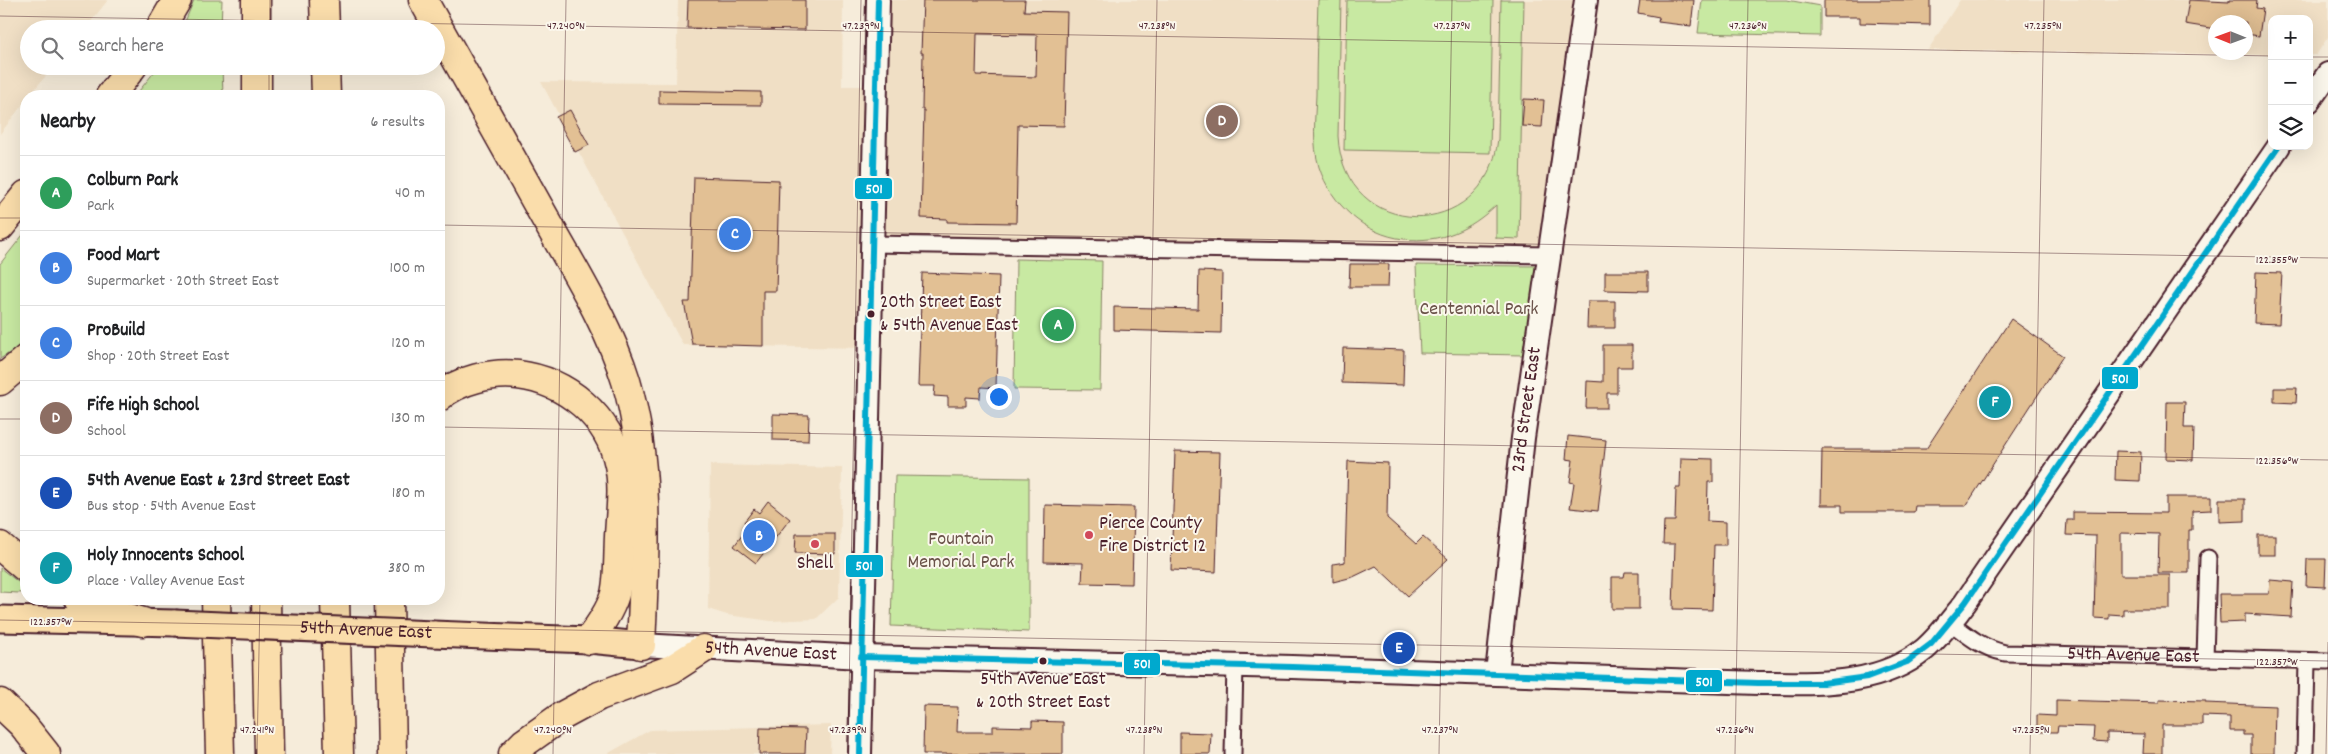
<!DOCTYPE html>
<html lang="en">
<head>
<meta charset="utf-8">
<style>
	body { margin:0; font-family:Dekko,sans-serif; background:#f2f2f2; color:#202124 }
	.controls { position:absolute; right:15px; top:15px; display:grid; overflow:hidden; border-radius:10px; box-shadow:0 5px 20px #0002 }
	.controls button { width:45px; height:45px; display:grid; place-items:center; padding:0; border:0; border-bottom:1px solid #e0e0e0; background:#fff; color:#202124; font:25px sans-serif }
	.compass { position:absolute; left:2208px; top:15px; width:45px; height:45px; border-radius:50%; background:#fff; box-shadow:0 5px 20px #0002; rotate:271deg }
	.you { position:absolute; left:998px; top:396px; width:18px; height:18px; margin:-12px; border:4px solid #fff; border-radius:50%; background:#1a73e8; box-shadow:0 0 0 8px #1a73e833 }
	.badge { display:grid; place-items:center; width:32px; height:32px; border-radius:50%; background:#d1495b; color:#fff; font-size:16px; font-weight:700 }
	.pin { position:absolute; translate:-50% -50%; border:2px solid #fff; box-shadow:0 1px 5px #0006 }
	.list { margin:0; padding:0; list-style:none }
	h2 { display:flex; justify-content:space-between; align-items:center; height:65px; margin:0; padding:0 20px; font-size:21px }
	h2 small { font-size:16px; font-weight:400; color:#757577 }
	.list li { display:grid; grid-template-columns:32px 1fr auto; gap:15px; align-items:center; box-sizing:border-box; height:75px; padding:0 20px; border-top:1px solid #e0e0e0 }
	.list b { display:block; font-size:19px; white-space:nowrap }
	.list p { margin:0; font-size:16px; white-space:nowrap; color:#757577 }
	.list em { font-size:16px; font-style:normal; color:#757577 }
	.icon { flex:none; width:28px; height:28px; fill:none; stroke:currentColor; stroke-width:2; stroke-linecap:round; stroke-linejoin:round }
	.map { position:relative; flex:none; width:2328px; height:754px; overflow:hidden }
	.search { position:absolute; background:#fff; box-shadow:0 5px 20px #0002; left:20px; top:20px; width:425px; height:55px; display:flex; align-items:center; gap:12px; box-sizing:border-box; padding:0 18px; border-radius:28px; color:#757577; font-size:19px }
	.panel { position:absolute; background:#fff; box-shadow:0 5px 20px #0002; left:20px; top:90px; width:425px; height:515px; border-radius:20px }
	.map>svg:first-child { display:block }
</style>
</head>
<body>
<div class="map">
<svg width="2328" height="754" viewBox="0 0 2328 754">
	<rect width="100%" height="100%" fill="#f6ecda"/>
	<filter id="ink" filterUnits="userSpaceOnUse"><feTurbulence type="fractalNoise" baseFrequency=".02" numOctaves="2"/><feDisplacementMap in="SourceGraphic" scale="10" xChannelSelector="R" yChannelSelector="G"/><feConvolveMatrix kernelMatrix="1 2 1 2 8 2 1 2 1" color-interpolation-filters="sRGB"/></filter>
	<g filter="url(#ink)">
		<g fill="#f0dfc5" fill-rule="evenodd">
			<path d="M0,0H108L85,29H29V66H54L29,96H26V100L0,134Z"/>
			<path d="M678,0H843L842,86H876L878,0H1586L1550,255L872,244L869,348L683,345L541,82L676,83Z"/>
			<path d="M1960,0H2328V37L2316,55H2309V19H2272V55L1928,50ZM2216,22H2246V52H2216Z"/>
			<path d="M710,465L842,468L839,597L816,619L771,621L727,615L708,609Z"/>
			<path d="M831,725L830,754H607L650,730Z"/>
		</g>
		<g fill="#c8e9a2" stroke="#898466">
			<path d="M194,0H222L221,29H182Z"/>
			<path d="M1318,0H1341L1338,136C1343,241 1486,245 1498,139L1501,0H1524L1519,239L1496,238V205C1470,230 1441,243 1404,239C1365,235 1331,204 1319,167C1312,144 1315,119 1316,95C1316,63 1317,32 1318,0Z"/>
			<path d="M1347,0H1493L1490,153L1344,150Z"/>
			<path d="M1702,0H1787L1820,6V36L1698,33Z"/>
			<path d="M159,66H222L223,96H135Z"/>
			<path d="M26,231V342L0,359V264Z"/>
			<path d="M1016,259L1102,261L1100,390L1014,389Z"/>
			<path d="M1416,265L1541,266L1523,355L1420,353Z"/>
			<path d="M895,476L1029,478V632L891,626Z"/>
			<path d="M0,568L26,588L25,591L19,593L0,592Z"/>
		</g>
		<g fill="#e2c094" stroke="#4a1f2b" fill-rule="evenodd">
			<path d="M688,0H805V30L687,28Z"/>
			<path d="M923,0H1025L1024,11L1067,12L1064,126L1018,125L1016,223L947,222V219L921,218L924,110H922L923,53H921ZM977,34L1037,35L1036,77L976,75Z"/>
			<path d="M1640,0H1694L1691,26L1658,22L1659,17L1638,13Z"/>
			<path d="M1824,0H1930V25L1860,23V17H1824Z"/>
			<path d="M2189,0L2229,2V0H2257L2256,8L2263,9L2259,36L2246,34V22H2216V29L2185,24Z"/>
			<path d="M659,90L761,92V105L659,104Z"/>
			<path d="M1524,99L1544,100L1542,127L1522,126Z"/>
			<path d="M570,110L589,145L575,152L556,117Z"/>
			<path d="M694,177L779,180L776,291H763V346L692,344L684,302H690Z"/>
			<path d="M1350,264H1389L1388,287H1349Z"/>
			<path d="M1199,271L1222,272L1221,333L1114,330V307L1198,309Z"/>
			<path d="M1605,272H1648V291L1605,290Z"/>
			<path d="M2256,272L2282,273L2279,324L2254,323Z"/>
			<path d="M922,273L999,276L996,388L981,387L980,398L966,397V406H948V397L934,396L935,386H918Z"/>
			<path d="M1588,301H1615V328H1587Z"/>
			<path d="M2011,319L2063,356L1966,506H1915L1914,512H1842V505H1821L1822,449H1926Z"/>
			<path d="M1603,345H1632V367H1617V393H1607V408H1586L1587,381L1603,382Z"/>
			<path d="M1343,348L1404,350L1403,385L1342,383Z"/>
			<path d="M2274,388H2297L2296,403L2274,402Z"/>
			<path d="M2167,402H2185L2184,428H2194L2193,460L2166,459Z"/>
			<path d="M773,414L809,415L808,441L773,440Z"/>
			<path d="M1568,436L1606,440L1598,511L1570,508L1574,483L1570,482L1573,460L1566,459Z"/>
			<path d="M1175,451L1220,452L1216,572L1171,570Z"/>
			<path d="M2116,451L2141,452L2140,481L2115,480Z"/>
			<path d="M1681,458L1713,459V482H1708L1707,521L1726,522V545H1714L1712,610L1673,609L1675,544H1663L1664,521H1675L1676,488H1680Z"/>
			<path d="M1348,461L1388,463L1387,518L1416,544L1423,537L1448,559L1408,596L1376,566L1353,577L1333,582V564L1345,562Z"/>
			<path d="M2166,497H2211V510L2192,511V530H2189V573H2158L2159,534L2121,533V575H2170V609H2123V615L2109,614V619L2094,618L2096,536L2066,535L2067,520H2073V512L2166,513Z"/>
			<path d="M2219,499H2245V521L2219,522Z"/>
			<path d="M768,501L790,519L756,563L734,546L749,526L744,522L754,509L759,513Z"/>
			<path d="M1045,505L1134,507L1132,584L1082,583L1083,563L1044,562Z"/>
			<path d="M796,534H835V554L795,553Z"/>
			<rect x="2258" y="535" width="17" height="20"/>
			<path d="M2307,559H2326L2325,587L2306,586Z"/>
			<path d="M1625,572H1639V609H1612V577H1624Z"/>
			<path d="M2270,580L2293,582L2291,617L2245,614V622L2220,623L2219,594H2269Z"/>
			<path d="M2056,700L2159,703V700L2206,701V703L2275,706L2274,754H2251V735H2243V731H2230V717L2202,716V725H2162V754H2143L2144,734L2107,733V742L2093,741L2094,727L2058,726L2057,732H2037V715L2056,716Z"/>
			<path d="M924,706L958,707L957,732H993V726L1032,727V721L1063,722V754H923Z"/>
			<path d="M760,728L806,729L805,754H759Z"/>
			<path d="M1180,732L1211,733L1210,754H1180Z"/>
		</g>
		<g fill="none" stroke-linecap="round" stroke-linejoin="round">
			<defs>
				<g id="street">
					<path d="M872,244L1550,255"/>
					<path id="s1" d="M1950,622C1968,636 1982,648 2005,653L2328,661"/>
					<path d="M2205,658L2208,558"/>
					<path d="M1233,754L1235,665"/>
					<path d="M2305,754L2307,661"/>
				</g>
				<g id="secondary">
					<path d="M2309,101L2328,74"/>
					<path id="s2" d="M641,645L861,657L1292,667L1758,683C1815,683 1878,688 1925,649C1940,636 1953,618 1965,603L2279,146"/>
					<path id="s3" d="M1497,673L1523,438L1586,0"/>
					<path d="M860,754L878,0"/>
				</g>
				<g id="primary">
					<path d="M0,619L175,623"/>
					<path d="M433,634L589,640L641,645"/>
				</g>
				<g id="highway">
					<path d="M256,0V29"/>
					<path d="M324,0L325,29"/>
					<path d="M423,0C465,75 507,150 549,225C577,275 609,326 626,381C651,466 645,558 641,645"/>
					<path d="M160,29L177,0"/>
					<path d="M257,66V96"/>
					<path d="M325,66L326,96"/>
					<path d="M110,96L133,66"/>
					<path d="M0,227L26,195"/>
					<path d="M0,381L26,359"/>
					<path d="M439,397C458,380 492,372 518,375C566,381 609,416 619,465C624,488 620,513 619,537C618,555 619,576 615,594C610,611 599,626 589,640"/>
					<path d="M0,546L26,568"/>
					<path d="M78,599L105,611L143,622"/>
					<path d="M216,599L220,754"/>
					<path d="M266,599L269,754"/>
					<path d="M335,599L339,754"/>
					<path d="M389,599L392,754"/>
					<path d="M0,703L23,725L46,754"/>
					<path d="M513,754L524,743L562,716L599,696L672,669L703,649"/>
				</g>
			</defs>
			<use href="#street" stroke="#4a1f2b" stroke-width="19"/>
			<use href="#secondary" stroke="#4a1f2b" stroke-width="26"/>
			<use href="#primary" stroke="#4a1f2b" stroke-width="29"/>
			<use href="#highway" stroke="#4a1f2b" stroke-width="31"/>
			<use href="#street" stroke="#fbf7ec" stroke-width="15"/>
			<use href="#secondary" stroke="#fbf7ec" stroke-width="22"/>
			<use href="#primary" stroke="#faddab" stroke-width="25"/>
			<use href="#highway" stroke="#faddab" stroke-width="28"/>
			<defs>
				<g id="primary-bridge">
					<path id="s4" d="M175,623L433,634"/>
				</g>
			</defs>
			<use href="#primary-bridge" stroke="#4a1f2b" stroke-width="29" stroke-linecap="butt"/>
			<use href="#primary-bridge" stroke="#faddab" stroke-width="25"/>
			<defs>
				<g id="bus-1">
					<path d="M861,657L1292,667L1758,683H1823L1867,677L1907,662L1931,644L1965,603L2279,146"/>
					<path d="M860,754L878,0"/>
				</g>
			</defs>
			<use href="#bus-1" stroke="#fbf7ec" stroke-width="10"/>
			<use href="#bus-1" stroke="#00a9ce" stroke-width="6"/>
		</g>
	</g>
	<path fill="none" stroke="#4a1f2b" stroke-width="1" stroke-opacity="0.45" d="M0,16L2272,56M270,29V0M2309,57H2328M269,96V66M0,218H26M439,225L2328,258M0,419H26M439,427L2328,460M0,620L2328,661M257,754L260,599M553,754L566,0M848,754L861,0M1144,754L1157,0M1439,754L1452,0M1735,754L1748,0M2030,754L2044,0M2326,754L2328,642"/>
	<g fill="#4a1f2b" stroke="#fbf7ec" stroke-width="2">
		<circle cx="871" cy="314" r="4.5"/>
		<circle cx="1043" cy="661" r="4.5"/>
	</g>
	<g fill="#d1495b" stroke="#fbf7ec" stroke-width="2">
		<circle cx="1089" cy="535" r="5"/>
		<circle cx="815" cy="544" r="5"/>
	</g>
	<g text-anchor="middle" dominant-baseline="central" stroke-width="4" stroke-linejoin="round" paint-order="stroke">
		<g font-size="19" fill="#4a1f2b" stroke="#fbf7ec" text-anchor="start">
			<text x="880" y="303">20th Street East<tspan x="880" dy="23">&amp; 54th Avenue East</tspan></text>
			<text x="1043" y="680" text-anchor="middle">54th Avenue East<tspan x="1043" dy="23">&amp; 20th Street East</tspan></text>
		</g>
		<g font-size="20" fill="#6a5249" stroke="#fbf7ec">
			<text x="1479" y="310">Centennial Park</text>
			<text x="961" y="540">Fountain<tspan x="961" dy="23">Memorial Park</tspan></text>
		</g>
		<g font-size="20" fill="#4a1f2b" stroke="#fbf7ec">
			<text stroke="none"><textPath href="#s3" startOffset="265">23rd Street East</textPath></text>
			<text stroke="none"><textPath href="#s4" startOffset="191">54th Avenue East</textPath></text>
			<text stroke="none"><textPath href="#s2" startOffset="130">54th Avenue East</textPath></text>
			<text stroke="none"><textPath href="#s1" startOffset="192">54th Avenue East</textPath></text>
		</g>
		<g font-size="20" fill="#4a1f2b" stroke="#fbf7ec" text-anchor="start">
			<text x="1099" y="524">Pierce County<tspan x="1099" dy="23">Fire District 12</tspan></text>
			<text x="815" y="564" text-anchor="middle">Shell</text>
		</g>
	</g>
	<g font-size="12" text-anchor="middle" fill="#4a1f2b" stroke="#fbf7ec" stroke-width="4" stroke-linejoin="round" paint-order="stroke">
		<text x="566" y="29">47.240°N</text>
		<text x="861" y="29">47.239°N</text>
		<text x="1157" y="29">47.238°N</text>
		<text x="1452" y="29">47.237°N</text>
		<text x="1748" y="29">47.236°N</text>
		<text x="2043" y="29">47.235°N</text>
		<text x="2277" y="263">122.355°W</text>
		<text x="2277" y="464">122.356°W</text>
		<text x="51" y="625">122.357°W</text>
		<text x="2277" y="665">122.357°W</text>
		<text x="257" y="733">47.241°N</text>
		<text x="553" y="733">47.240°N</text>
		<text x="848" y="733">47.239°N</text>
		<text x="1144" y="733">47.238°N</text>
		<text x="1440" y="733">47.237°N</text>
		<text x="1735" y="733">47.236°N</text>
		<text x="2031" y="733">47.235°N</text>
	</g>
	<g stroke="#fbf7ec" stroke-width="2">
		<rect x="854" y="177" width="39" height="23" rx="5" fill="#00a9ce"/>
		<rect x="2101" y="366" width="38" height="24" rx="5" fill="#00a9ce"/>
		<rect x="845" y="554" width="39" height="24" rx="5" fill="#00a9ce"/>
		<rect x="1123" y="652" width="38" height="24" rx="5" fill="#00a9ce"/>
		<rect x="1685" y="669" width="38" height="24" rx="5" fill="#00a9ce"/>
	</g>
	<g font-size="14" text-anchor="middle" font-weight="bold" fill="#fff">
		<text x="874" y="193">501</text>
		<text x="2120" y="383">501</text>
		<text x="864" y="570">501</text>
		<text x="1142" y="668">501</text>
		<text x="1704" y="686">501</text>
	</g>
</svg>
<div class="controls">
<button>+</button>
<button>−</button>
<button><svg class="icon" aria-label="layers" viewBox="0 0 24 24"><path d="M12 4l9 5-9 5-9-5zM3 14l9 5 9-5"/></svg></button>
</div>
<svg class="compass" viewBox="-18 -18 36 36"><path d="M0-13l5 13h-10z" fill="#e53935"/><path d="M0 13l5-13h-10z" fill="#757577"/></svg>
<div class="you"></div>
<div class="pin badge" style="left:1058px;top:325px;background:#2e9e5b">A</div>
<div class="pin badge" style="left:759px;top:536px;background:#3f7fe0">B</div>
<div class="pin badge" style="left:735px;top:234px;background:#3f7fe0">C</div>
<div class="pin badge" style="left:1222px;top:121px;background:#8d6e63">D</div>
<div class="pin badge" style="left:1399px;top:648px;background:#1a4fb4">E</div>
<div class="pin badge" style="left:1995px;top:402px;background:#0f9aa8">F</div>
<div class="search"><svg class="icon" aria-label="search" viewBox="0 0 24 24"><circle cx="10" cy="10" r="6"/><path d="M15 15l6 6"/></svg>Search here</div>
<section class="panel">
<h2>Nearby<small>6 results</small></h2>
<ul class="list">
<li><span class="badge" style="background:#2e9e5b">A</span><div><b>Colburn Park</b><p>Park</p></div><em>40 m</em></li>
<li><span class="badge" style="background:#3f7fe0">B</span><div><b>Food Mart</b><p>Supermarket · 20th Street East</p></div><em>100 m</em></li>
<li><span class="badge" style="background:#3f7fe0">C</span><div><b>ProBuild</b><p>Shop · 20th Street East</p></div><em>120 m</em></li>
<li><span class="badge" style="background:#8d6e63">D</span><div><b>Fife High School</b><p>School</p></div><em>130 m</em></li>
<li><span class="badge" style="background:#1a4fb4">E</span><div><b>54th Avenue East &amp; 23rd Street East</b><p>Bus stop · 54th Avenue East</p></div><em>180 m</em></li>
<li><span class="badge" style="background:#0f9aa8">F</span><div><b>Holy Innocents School</b><p>Place · Valley Avenue East</p></div><em>380 m</em></li>
</ul>
</section>
</div>
</body>
</html>
